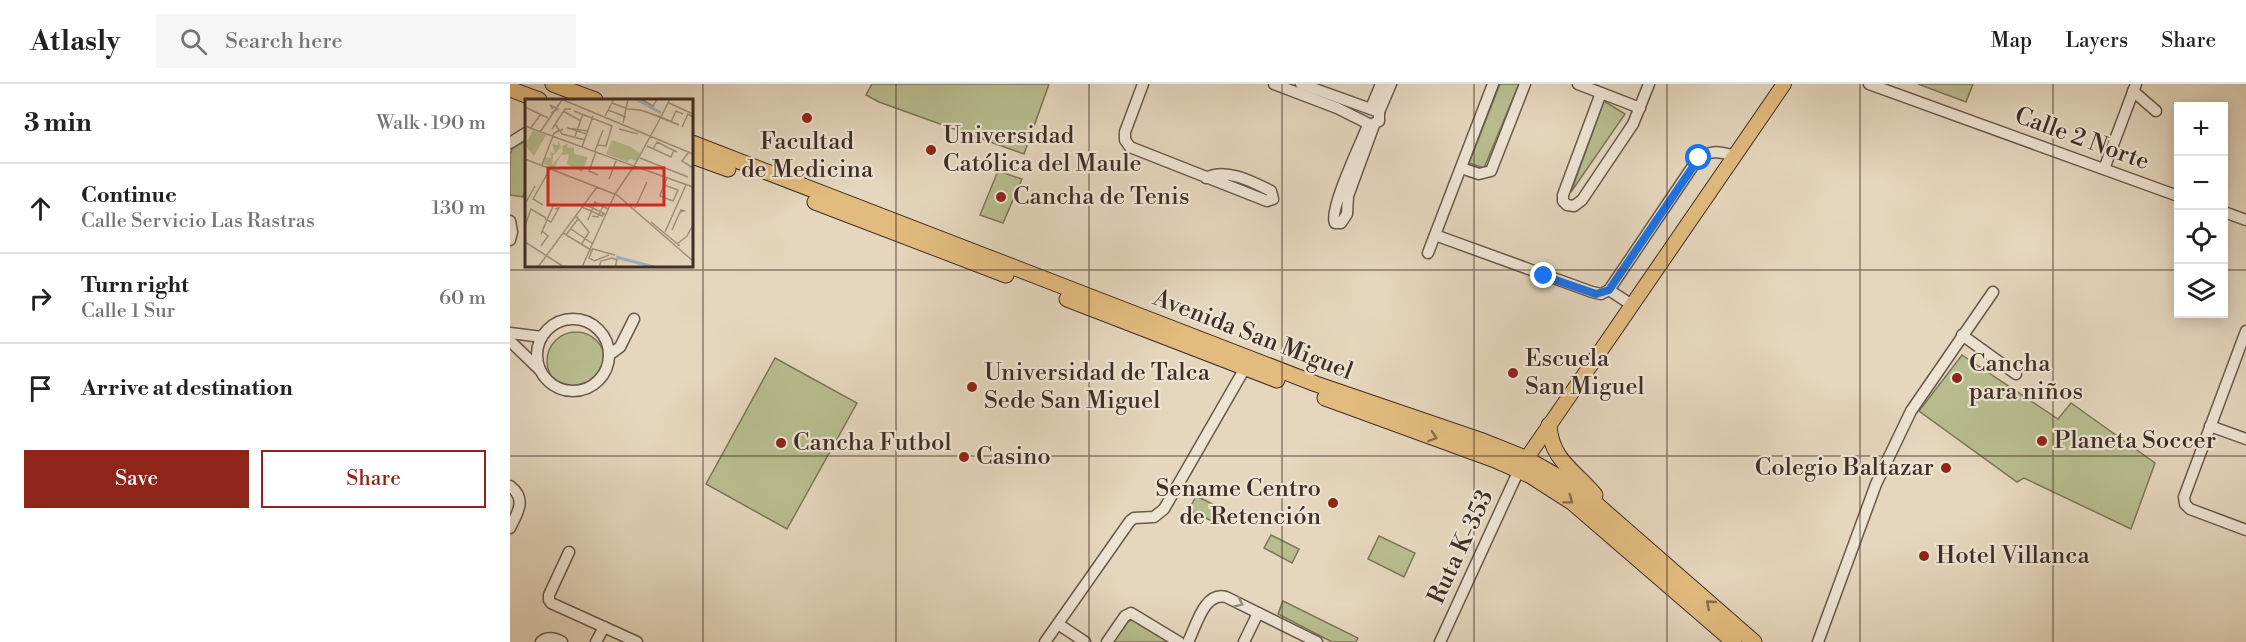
<!DOCTYPE html>
<html lang="en">
<head>
<meta charset="utf-8">
<style>
	body { margin:0; font-family:"Libre Bodoni",serif; background:#f6f6f6; color:#202124 }
	.controls { position:absolute; right:18px; top:18px; display:grid; overflow:hidden; border-radius:0px; box-shadow:0 3px 15px #0003 }
	.controls button { width:54px; height:54px; display:grid; place-items:center; padding:0; border:0; border-bottom:2px solid #e0e0e0; background:#fff; color:#202124; font:30px sans-serif }
	.stop { position:absolute; width:18px; height:18px; margin:-14px; border:4px solid #1a73e8; border-radius:50%; background:#fff }
	.stop.end { background:#1a73e8; border-color:#fff; box-shadow:0 2px 6px #0008 }
	.list { margin:0; padding:0; list-style:none }
	h2 { display:flex; justify-content:space-between; align-items:center; height:78px; margin:0; padding:0 24px; font-size:26px }
	h2 small { font-size:20px; font-weight:400; color:#757577 }
	.list li { display:grid; grid-template-columns:39px 1fr auto; gap:18px; align-items:center; box-sizing:border-box; height:90px; padding:0 24px; border-top:2px solid #e0e0e0 }
	.list b { display:block; font-size:22px; white-space:nowrap }
	.list p { margin:0; font-size:20px; white-space:nowrap; color:#757577 }
	.list em { font-size:20px; font-style:normal; color:#757577 }
	.actions { display:flex; gap:12px; padding:18px 24px }
	.actions a { flex:1; padding:14px 0; border:2px solid #8f2418; border-radius:0px; text-align:center; font-size:21px; color:#8f2418 }
	.actions .main { background:#8f2418; color:#fff }
	.icon { flex:none; width:33px; height:33px; fill:none; stroke:currentColor; stroke-width:2; stroke-linecap:round; stroke-linejoin:round }
	.map { position:relative; flex:none; width:1736px; height:558px; overflow:hidden }
	header { display:flex; align-items:center; gap:36px; box-sizing:border-box; height:84px; padding:0 30px; background:#fff; border-bottom:2px solid #e0e0e0 }
	header strong { font-size:28px }
	nav { display:flex; gap:33px; margin-inline-start:auto; font-size:21px }
	.search { width:420px; height:54px; background:#f6f6f6; display:flex; align-items:center; gap:15px; box-sizing:border-box; padding:0 21px; border-radius:0px; color:#757577; font-size:22px }
	main { display:flex }
	aside { flex:1; background:#fff }
	.map>svg:first-child { display:block }
</style>
</head>
<body>
<header>
<strong>Atlasly</strong>
<div class="search"><svg class="icon" aria-label="search" viewBox="0 0 24 24"><circle cx="10" cy="10" r="6"/><path d="M15 15l6 6"/></svg>Search here</div>
<nav><a>Map</a><a>Layers</a><a>Share</a></nav>
</header>
<main>
<aside>
<h2>3 min<small>Walk · 190 m</small></h2>
<ul class="list">
<li><svg class="icon" aria-label="ahead" viewBox="0 0 24 24"><path d="M12 20V5M6 11l6-6 6 6"/></svg><div><b>Continue</b><p>Calle Servicio Las Rastras</p></div><em>130 m</em></li>
<li><svg class="icon" aria-label="right" viewBox="0 0 24 24"><path d="M7 20v-9h11M14 6l5 5-5 5"/></svg><div><b>Turn right</b><p>Calle 1 Sur</p></div><em>60 m</em></li>
<li><svg class="icon" aria-label="arrive" viewBox="0 0 24 24"><path d="M6 21V4h12l-3 4 3 4H6"/></svg><div><b>Arrive at destination</b></div></li>
</ul>
<div class="actions"><a class="main">Save</a><a>Share</a></div>
</aside>
<div class="map">
<svg width="1736" height="558" viewBox="0 0 1736 558">
	<rect width="100%" height="100%" fill="#e5d6bd"/>
	<filter id="stains"><feTurbulence type="fractalNoise" baseFrequency=".00333" numOctaves="4"/><feColorMatrix values="0 0 0 0 .2 0 0 0 0 .09 0 0 0 0 .02 0 0 0 .5 -.17"/></filter>
	<radialGradient id="worn" r=".72"><stop offset=".6" stop-color="#630" stop-opacity="0"/><stop offset="1" stop-color="#630" stop-opacity=".3"/></radialGradient>
	<g fill="#b8bd8f" stroke="#7c765a" stroke-width="1.5">
		<path d="M362,0H539L514,70L369,18L356,11Z"/>
		<path d="M990,0H1009L974,84L959,79Z"/>
		<path d="M1408,0H1463L1456,18Z"/>
		<path d="M1094,17L1115,30L1061,108Z"/>
		<path d="M16,57V102L13,113L0,111V70L3,63Z"/>
		<path d="M488,87L512,95L493,139L470,131Z"/>
		<circle cx="66" cy="277" r="29"/>
		<path d="M1452,271L1548,335L1561,319L1645,379L1621,445L1514,394L1507,398L1409,327Z"/>
		<path d="M265,274L347,319L277,445L196,400Z"/>
		<path d="M686,412L715,426L708,440L679,426Z"/>
		<path d="M761,451L789,465L782,479L754,464Z"/>
		<path d="M869,452L905,469L894,493L858,475Z"/>
		<path d="M773,517L848,554L846,558H822L768,530Z"/>
		<path d="M623,536L664,558H600L615,538Z"/>
	</g>
	<g fill="none" stroke-linecap="round" stroke-linejoin="round">
		<defs>
			<g id="minor">
				<path d="M633,0L615,48V56L620,63L757,117L763,115L761,107C743,98 715,83 696,94"/>
				<path d="M764,0L827,24L861,41L869,37V28L881,0"/>
				<path d="M791,0L869,28"/>
				<path d="M1068,0L1130,24"/>
				<path d="M1359,0L1668,112"/>
				<path d="M1623,7L1646,27"/>
				<path d="M1091,9L1053,111V117L1057,121L1064,122L1072,116L1123,40L1139,0"/>
				<path d="M861,24L871,0"/>
				<path d="M858,41C852,57 818,127 825,139H831L837,130L838,112L864,41"/>
				<path d="M0,59L16,49"/>
				<path d="M951,84L969,90L981,87L1015,0"/>
				<path d="M1594,85L1626,0"/>
				<path d="M1714,128L1736,136"/>
				<path d="M0,137L2,148L0,156"/>
				<path d="M925,151L1082,208L1091,210L1099,206"/>
				<path d="M918,169L983,0"/>
				<path d="M1122,221L1099,206L1185,79C1197,65 1209,67 1224,72"/>
				<circle cx="63" cy="271" r="36"/>
				<path d="M1736,247L1674,413L1675,420L1680,425L1736,446"/>
				<path d="M0,249L32,253"/>
				<path d="M1452,251L1506,290"/>
				<path d="M0,257L30,286"/>
				<path d="M99,271L110,263L124,235"/>
				<path d="M1700,342L1736,355"/>
				<path d="M0,402C17,415 8,428 0,444"/>
				<path d="M59,468L39,511V516L41,519L127,558"/>
				<path d="M548,540L575,558"/>
				<path d="M31,558C36,552 46,554 52,558"/>
				<path d="M86,558L94,543"/>
				<path d="M535,558L620,437L624,434L644,433L654,425L735,284"/>
				<path d="M597,558L615,532L621,529L669,558"/>
				<path d="M678,558C686,543 694,507 716,513L807,558"/>
				<path d="M734,558L748,529"/>
				<path d="M930,558L1009,386"/>
				<path d="M1308,558L1366,400L1401,327L1483,208"/>
			</g>
			<path id="major" d="M1010,384L1274,0"/>
			<g id="highway">
				<path d="M43,0L85,16"/>
				<path d="M0,5L29,16"/>
				<path d="M182,59L806,300L970,356L1015,374L1052,395L1085,419L1244,558"/>
				<path d="M182,72L218,85"/>
				<path d="M305,118L496,191"/>
				<path d="M557,215L767,296"/>
				<path d="M815,314L985,376L1021,392L1063,419L1224,558"/>
				<path d="M1039,341C1041,376 1064,386 1085,411"/>
			</g>
		</defs>
		<use href="#minor" stroke="#69584c" stroke-width="13"/>
		<use href="#major" stroke="#402e26" stroke-width="16"/>
		<use href="#highway" stroke="#402e26" stroke-width="17"/>
		<use href="#minor" stroke="#eee4d4" stroke-width="10"/>
		<use href="#major" stroke="#e2bb7e" stroke-width="14"/>
		<use href="#highway" stroke="#e2bb7e" stroke-width="15"/>
	</g>
	<defs><path id="oneway-chevron" d="M-2-3.5L2.5 0L-2 3.5" fill="none" stroke-width="1.6" stroke-linecap="round" stroke-linejoin="round" transform="scale(1.5)"/></defs>
	<g stroke="#896d4e">
		<use href="#oneway-chevron" transform="translate(923 353) rotate(19)"/>
		<use href="#oneway-chevron" transform="translate(1059 416) rotate(37)"/>
		<use href="#oneway-chevron" transform="translate(1200 520) rotate(-139)"/>
	</g>
	<use stroke="#97897d" href="#oneway-chevron" transform="translate(729 519) rotate(26)"/>
	<g fill="none" stroke-linecap="round" stroke-linejoin="round">
		<path stroke="#1a73e8" stroke-width="8" d="M1034,192L1086,210L1099,206L1189,74"/>
	</g>
	<path fill="none" stroke="#402e26" stroke-width="1.5" stroke-opacity="0.55" d="M193,0V558M386,0V558M579,0V558M772,0V558M964,0V558M1157,0V558M1350,0V558M1543,0V558M0,186H1668M1714,186H1736M0,372H1736"/>
	<g fill="#8f2418" stroke="#eee4d4" stroke-width="2">
		<circle cx="297" cy="34" r="6"/>
		<circle cx="421" cy="66" r="6"/>
		<circle cx="491" cy="113" r="6"/>
		<circle cx="1003" cy="289" r="6"/>
		<circle cx="1447" cy="294" r="6"/>
		<circle cx="462" cy="303" r="6"/>
		<circle cx="1532" cy="357" r="6"/>
		<circle cx="271" cy="359" r="6"/>
		<circle cx="454" cy="373" r="6"/>
		<circle cx="1436" cy="384" r="6"/>
		<circle cx="823" cy="419" r="6"/>
		<circle cx="1414" cy="472" r="6"/>
	</g>
	<g text-anchor="middle" dominant-baseline="central" stroke-width="4.5" stroke-linejoin="round" paint-order="stroke">
		<g font-size="24" fill="#402e26" stroke="#eee4d4" text-anchor="start">
			<text x="433" y="52">Universidad<tspan x="433" dy="28">Católica del Maule</tspan></text>
			<text x="297" y="58" text-anchor="middle">Facultad<tspan x="297" dy="28">de Medicina</tspan></text>
			<text x="503" y="113">Cancha de Tenis</text>
			<text x="1015" y="275">Escuela<tspan x="1015" dy="28">San Miguel</tspan></text>
			<text x="1459" y="280">Cancha<tspan x="1459" dy="28">para niños</tspan></text>
			<text x="474" y="289">Universidad de Talca<tspan x="474" dy="28">Sede San Miguel</tspan></text>
			<text x="1544" y="357">Planeta Soccer</text>
			<text x="283" y="359">Cancha Futbol</text>
			<text x="466" y="373">Casino</text>
			<text x="1424" y="384" text-anchor="end">Colegio Baltazar</text>
			<text x="811" y="405" text-anchor="end">Sename Centro<tspan x="811" dy="28">de Retención</tspan></text>
			<text x="1426" y="472">Hotel Villanca</text>
		</g>
		<g font-size="24" fill="#402e26" stroke="#eee4d4">
			<text transform="translate(1572 55) rotate(20)">Calle 2 Norte</text>
			<text transform="translate(743 251) rotate(21)">Avenida San Miguel</text>
			<text transform="translate(951 463) rotate(-65)">Ruta K-353</text>
		</g>
	</g>
	<g transform="translate(15 15)">
		<rect width="168" height="168" fill="#e5d6bd"/>
		<path d="M8,31L21,36L9,57L0,46ZM33,41L36,48L28,57L27,66L38,53L37,47L43,45L42,48L49,49V55L63,58L57,73L42,65L44,55L36,56L29,69L18,65L21,58L26,59L25,53L30,54L27,45L33,46ZM87,41L106,48L116,55L112,62L105,60L102,63L81,55Z" fill="#b8bd8f"/>
		<path fill="none" stroke="#9cb6bc" stroke-width="3" d="M111,0L136,14M91,158L129,168"/>
		<path fill="none" stroke="#a39381" stroke-width="1.5" d="M36,0L168,55M116,0L128,7L132,0M87,4L103,10L115,11L136,18L154,26L119,12M144,4L168,15M0,8L23,19M83,11L101,18M38,12L56,22M49,12L87,27L81,47L73,46M26,14L33,10L25,6L28,10M80,17L89,0M136,18L109,67L168,88M136,18L145,0M146,23L151,12L158,15M98,24L103,0M30,25L37,35L60,41M0,27L109,67L90,95M157,28L163,15L168,18M42,29L63,32M43,29L62,35M5,30L16,15M27,30L40,10H46M94,30L113,35M15,33L37,1M50,37L58,15M122,47L146,58L149,51M57,48L68,17M128,50L132,43L152,53M70,52L78,31M71,53L64,72L73,76M164,53L157,62L168,69M115,59L163,78M0,60L92,96L168,162M17,66L29,34L38,30M84,80L91,62M139,86L153,91L148,102L135,97V96L139,86L142,79M0,105L10,87M59,105L80,115M18,106L8,100L25,70M57,108L77,117L79,114M110,109L122,83M51,117L64,133L56,146M67,117L73,118L78,107M20,120L26,123L34,109L30,110M63,121L70,103L83,110M126,123L155,147M0,127L6,110L21,119M46,130L68,145M147,131L156,111L159,112L155,113M140,133L161,86M38,134L66,151M16,135L29,105M41,136L53,120M0,143L39,168M152,145L162,137L168,126M16,147L23,137L17,132M68,149L64,159L69,162L84,156M68,150L90,156M13,168L72,88M57,168L90,95M74,168L76,162L87,159L92,161L90,168"/>
		<path fill="#d62828" fill-opacity="0.15" stroke="#d62828" stroke-width="3" d="M23,69H139V106H23Z"/>
		<rect width="168" height="168" fill="none" stroke="#402e26" stroke-width="3"/>
	</g>
	<rect width="100%" height="100%" filter="url(#stains)"/>
	<rect width="100%" height="100%" fill="url(#worn)"/>
</svg>
<div class="controls">
<button>+</button>
<button>−</button>
<button><svg class="icon" aria-label="locate" viewBox="0 0 24 24"><circle cx="12" cy="12" r="6"/><path d="M12 2v4M12 18v4M2 12h4M18 12h4"/></svg></button>
<button><svg class="icon" aria-label="layers" viewBox="0 0 24 24"><path d="M12 4l9 5-9 5-9-5zM3 14l9 5 9-5"/></svg></button>
</div>
<div class="stop" style="left:1189px;top:74px"></div>
<div class="stop end" style="left:1034px;top:192px"></div>
</div>
</main>
</body>
</html>
